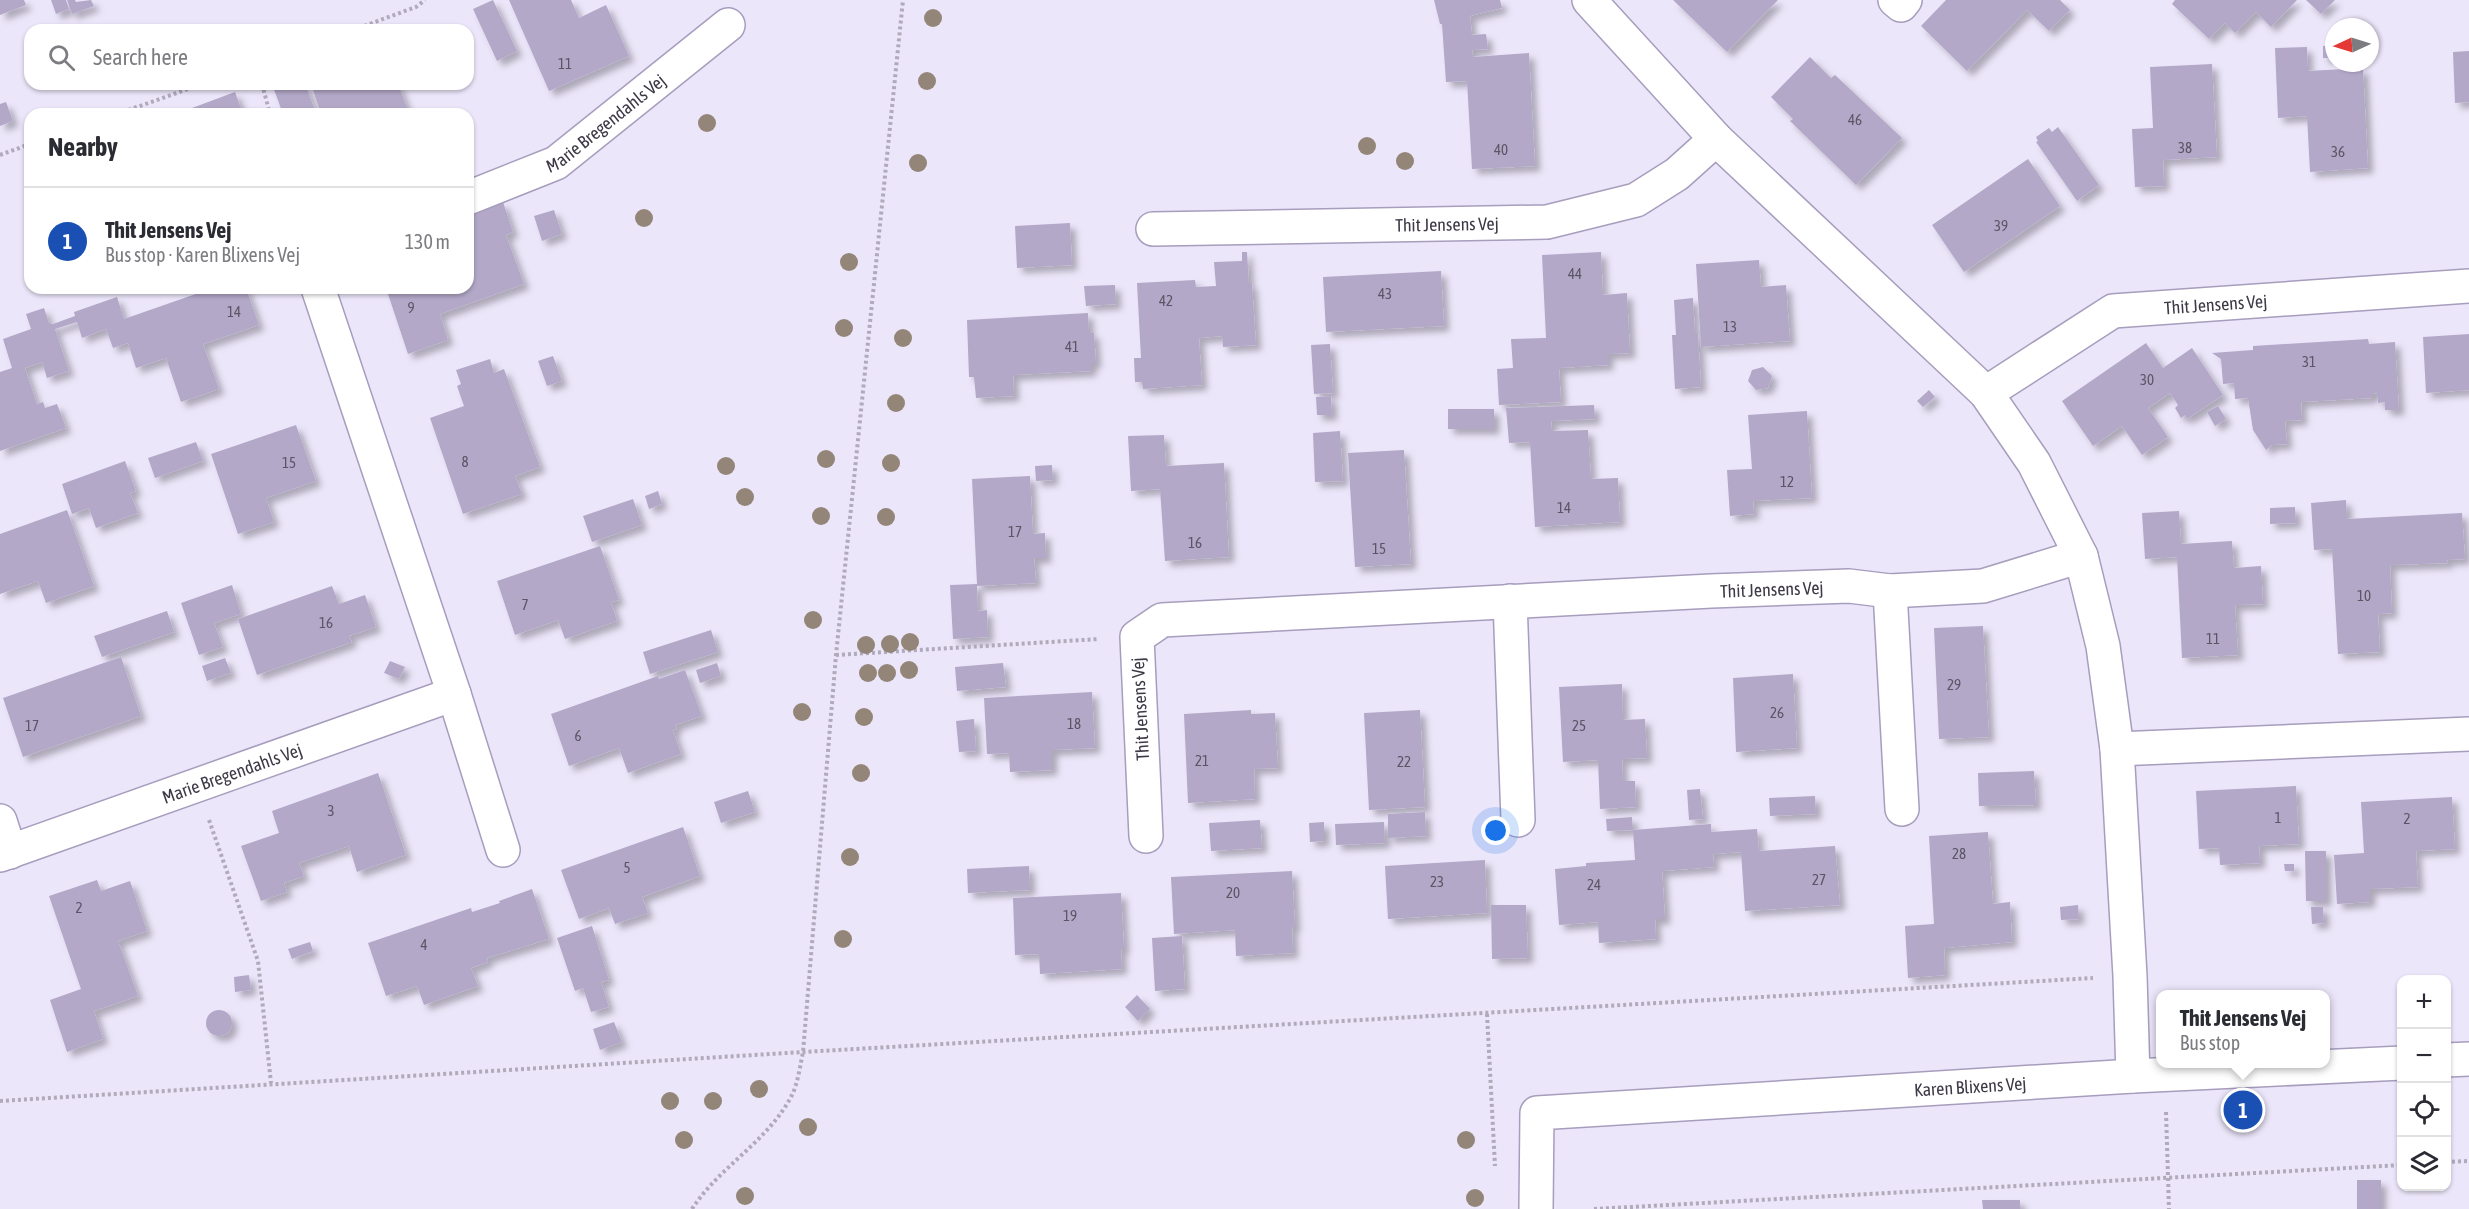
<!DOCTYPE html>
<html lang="en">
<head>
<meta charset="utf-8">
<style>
	body { margin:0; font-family:"Asap Condensed",sans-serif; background:#f7f7f7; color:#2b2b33 }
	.controls { position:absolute; right:18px; bottom:18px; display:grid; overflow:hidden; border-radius:12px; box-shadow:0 2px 4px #0004 }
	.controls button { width:54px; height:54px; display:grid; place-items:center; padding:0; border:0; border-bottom:2px solid #e1e1e2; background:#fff; color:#2b2b33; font:30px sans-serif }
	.compass { position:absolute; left:2325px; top:18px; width:54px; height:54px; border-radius:50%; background:#fff; box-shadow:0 2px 4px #0004; rotate:266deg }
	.you { position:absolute; left:1496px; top:831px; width:21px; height:21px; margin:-15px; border:4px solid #fff; border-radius:50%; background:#1a73e8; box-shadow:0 0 0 9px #1a73e833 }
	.badge { display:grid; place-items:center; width:39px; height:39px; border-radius:50%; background:#ea580c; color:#fff; font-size:20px; font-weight:700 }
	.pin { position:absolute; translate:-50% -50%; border:3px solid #fff; box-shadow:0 2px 6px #0006 }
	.popup { position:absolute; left:2156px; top:990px; width:174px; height:78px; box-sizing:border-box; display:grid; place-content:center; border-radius:12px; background:#fff; filter:drop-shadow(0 2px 4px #0005); font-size:20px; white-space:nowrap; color:#7c7c81 }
	.popup b { font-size:22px; color:#2b2b33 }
	.popup::after { content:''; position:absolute; left:50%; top:100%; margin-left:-12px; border:12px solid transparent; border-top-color:#fff }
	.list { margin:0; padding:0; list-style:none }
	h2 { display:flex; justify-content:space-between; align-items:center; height:78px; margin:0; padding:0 24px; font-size:26px }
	h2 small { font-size:20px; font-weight:400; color:#7c7c81 }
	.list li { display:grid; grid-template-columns:39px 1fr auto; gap:18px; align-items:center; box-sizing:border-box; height:108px; padding:0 24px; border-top:2px solid #e1e1e2 }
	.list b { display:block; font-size:22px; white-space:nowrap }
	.list p { margin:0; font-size:20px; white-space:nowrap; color:#7c7c81 }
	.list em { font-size:20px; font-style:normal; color:#7c7c81 }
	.icon { flex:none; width:33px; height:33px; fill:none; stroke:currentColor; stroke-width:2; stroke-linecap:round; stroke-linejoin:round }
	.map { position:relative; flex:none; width:2469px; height:1209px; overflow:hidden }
	.search { position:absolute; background:#fff; box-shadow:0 2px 4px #0004; left:24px; top:24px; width:450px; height:66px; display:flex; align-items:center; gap:15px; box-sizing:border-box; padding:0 21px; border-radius:18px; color:#7c7c81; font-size:22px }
	.panel { position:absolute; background:#fff; box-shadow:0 2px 4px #0004; left:24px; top:108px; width:450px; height:186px; border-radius:18px }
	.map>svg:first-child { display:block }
</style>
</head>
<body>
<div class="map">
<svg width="2469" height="1209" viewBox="0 0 2469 1209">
	<defs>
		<filter id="shadow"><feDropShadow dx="5.5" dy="5.5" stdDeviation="3" flood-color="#0004"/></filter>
	</defs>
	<rect width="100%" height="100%" fill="#ece6fa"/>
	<g fill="#b3a8c8" filter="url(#shadow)">
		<path d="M0,0H24L26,5L0,15Z"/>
		<path d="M51,0H66L69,9L56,14Z"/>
		<path d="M67,0H75L76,2L91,0L94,6L72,14Z"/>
		<path d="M493,0L517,51L497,61L473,9Z"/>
		<path d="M509,0H571L579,18L606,5L629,56L549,91Z"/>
		<path d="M1434,0H1500L1502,8L1470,16L1472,35L1486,34L1488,49L1472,50L1473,57L1529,53L1535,166L1472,169L1467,81L1446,82L1442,24H1440Z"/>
		<path d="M1673,0H1778L1727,52Z"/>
		<path d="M1946,0H2060L2070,10L2049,31L2027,10L1967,71L1921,26Z"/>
		<path d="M2175,0H2297L2271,27L2256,12L2235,33L2225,23L2209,39L2172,4Z"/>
		<path d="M2306,0H2335L2321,14Z"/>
		<path d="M2334,45V58H2323V46Z"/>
		<path d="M2307,47L2308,71L2363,68L2368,168L2310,172L2307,116L2278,118L2275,48Z"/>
		<path d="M2469,51V102L2455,103L2453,52Z"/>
		<path d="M1810,57L1831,78L1835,75L1902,138L1856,185L1790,121L1793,119L1771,97Z"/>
		<path d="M2212,64L2217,157L2163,160L2164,186L2135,187L2132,129L2153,128L2150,67Z"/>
		<path d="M272,84H305L316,113L283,114Z"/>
		<path d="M311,84H398L407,108L390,114H321Z"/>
		<path d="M235,92L243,114H176Z"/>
		<path d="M6,102L13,121L0,126V104Z"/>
		<path d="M2058,127L2099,185L2077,201L2036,142L2038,141L2036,137L2049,128L2052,132Z"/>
		<path d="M2028,159L2060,206L1964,272L1932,225Z"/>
		<path d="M503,202L513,232L506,235L524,284L440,314L448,340L408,354L386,288H468V215Z"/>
		<path d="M554,210L562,234L542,241L534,216Z"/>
		<path d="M1070,223L1072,265L1017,268L1015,226Z"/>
		<path d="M1242,252H1247L1249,284H1252L1256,345L1223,347L1222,336L1199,338L1202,385L1143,389L1142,382H1135L1134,358H1141L1137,283L1195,280L1196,287L1216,286L1214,262L1242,261Z"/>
		<path d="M1601,252L1603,295L1627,293L1630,353L1608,354V365L1559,368L1561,402L1499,405L1497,369L1513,368L1511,339L1546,338L1542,255Z"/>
		<path d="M1759,260L1761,287L1786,285L1790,341L1701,347L1696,264Z"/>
		<path d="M1441,271L1444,326L1326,332L1323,277Z"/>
		<path d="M1115,285L1116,304L1086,306L1084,286Z"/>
		<path d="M213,288H246L259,325L203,344L219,389L181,402L166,358L136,368L128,343L113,348L106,329L82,338L77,322L55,329L69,371L47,378L42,362L25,368L37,404L43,402L45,408L57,404L66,428L0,451V372L12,368L3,339L31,329L26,314L44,308L49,323L53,324L75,316L74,312L117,297L124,319Z"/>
		<path d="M1693,298L1695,334H1698L1701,387L1675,389L1672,335H1676L1674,300Z"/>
		<path d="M1088,313L1089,333H1094L1096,363H1091V371L1013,375L1014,396L976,398L974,377H969L967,320Z"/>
		<path d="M2469,334V390L2426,393L2423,337Z"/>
		<path d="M2368,339L2369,344L2395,342L2399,410H2385V402L2378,403L2377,393L2372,394V398L2301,402L2302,420L2285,421L2287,444L2272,445L2266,450L2253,430L2248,398L2235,399L2234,383L2223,384L2221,359L2212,353L2253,350V346Z"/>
		<path d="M2146,343L2163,368L2192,348L2223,395L2187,419L2185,415L2181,418L2175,408L2178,405L2170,393L2148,408L2168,437L2142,455L2122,426L2093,446L2062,401Z"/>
		<path d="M1330,344L1333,393L1314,394L1311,345Z"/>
		<path d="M553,356L562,381L547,386L538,361Z"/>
		<path d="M490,359L494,373L504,369L540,467L515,476L522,494L463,514L430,418L464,406L457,386L461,384L456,370Z"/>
		<path d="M1763,367L1772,376L1768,388L1756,390L1748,381L1752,370Z"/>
		<path d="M1929,390L1935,397L1923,407L1917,401Z"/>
		<path d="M1331,396L1332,415H1317L1316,397Z"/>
		<path d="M1594,405L1595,419L1551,421L1552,431L1588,430L1591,479L1618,478L1620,522L1535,527L1530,442L1509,443L1506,408Z"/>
		<path d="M2218,406L2226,419L2215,426L2207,412Z"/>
		<rect x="1448" y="409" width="46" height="20"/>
		<path d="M1807,411L1812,498L1753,501L1754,514L1730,516L1727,470L1752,469L1748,415Z"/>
		<path d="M296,425L316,481L266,498L274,522L238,534L211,454Z"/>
		<path d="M1340,431L1343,481L1315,482L1313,433Z"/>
		<path d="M1164,435L1166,466L1224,463L1229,557L1165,561L1160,489L1131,491L1128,436Z"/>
		<path d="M196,442L203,461L155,478L148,458Z"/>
		<path d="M1404,450L1411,564L1355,567L1348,453Z"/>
		<path d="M125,461L136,491L130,493L138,513L96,528L89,508L72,514L62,484Z"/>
		<path d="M1052,465L1053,480L1036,481L1035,466Z"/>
		<path d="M1030,476L1033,534L1045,533L1046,558H1034L1036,583L977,586L978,611L987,610L988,637L953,639L950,585L977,584L972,479Z"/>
		<path d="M658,491L662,504L649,509L645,496Z"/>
		<path d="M633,499L642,525L592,542L583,516Z"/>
		<path d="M2346,500L2347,519L2462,513L2465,559L2447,560L2448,563L2390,565L2392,613L2378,614L2380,652L2338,654L2332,549L2314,550L2311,503Z"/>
		<path d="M2295,507L2296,523L2270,524V508Z"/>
		<path d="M67,510L94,586L46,603L38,581L0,594V534Z"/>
		<path d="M2179,511L2181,544L2232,541L2234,568L2261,566L2263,604L2235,605L2238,655L2182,658L2177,557L2145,559L2142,513Z"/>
		<path d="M600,546L619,600L611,602L617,621L565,639L558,620L515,635L497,581Z"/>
		<path d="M232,585L241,614L214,623L223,647L199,655L181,603Z"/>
		<path d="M332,586L339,604L365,595L376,627L349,636L352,642L257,675L238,619Z"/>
		<path d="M167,611L174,632L102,657L94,636Z"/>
		<path d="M1983,626L1989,737L1939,739L1934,628Z"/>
		<path d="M711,630L718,652L650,674L643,652Z"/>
		<path d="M121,657L141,716L23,757L3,698Z"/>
		<path d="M225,658L231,673L207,681L202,666Z"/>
		<path d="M390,661L405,667L399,679L384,673Z"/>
		<path d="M717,663L721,676L700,683L696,670Z"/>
		<path d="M1003,663L1006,687L957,691L955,667Z"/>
		<path d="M685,670L702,716L675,725L677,729L673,730L681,754L628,773L619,748L569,766L551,714L658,676L659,679Z"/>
		<path d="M1793,674L1797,748L1736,752L1733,678Z"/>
		<path d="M1622,684L1623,720L1645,719L1647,758L1622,759L1623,781H1635L1636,807L1600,809L1598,760L1563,762L1559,687Z"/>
		<path d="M1092,692L1095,748L1052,750V770L1010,772L1009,753L987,754L984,698Z"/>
		<path d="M1251,710V714L1275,713L1278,768L1254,769L1255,799L1188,803L1184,714Z"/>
		<path d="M1420,710L1425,807L1369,810L1364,713Z"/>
		<path d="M974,719L976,751L959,752L956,721Z"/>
		<path d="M2034,771L2036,805L1979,806L1978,773Z"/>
		<path d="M378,773L406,855L357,872L349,846L299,863L304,876L284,883L287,892L261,901L241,846L279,833L272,811Z"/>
		<path d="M2296,786L2299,844L2259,846L2260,863L2220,865L2219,848L2199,849L2196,791Z"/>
		<path d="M1700,789L1703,819L1689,820L1687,790Z"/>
		<path d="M748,791L755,812L721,823L714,802Z"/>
		<path d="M1815,796L1816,814L1770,816L1769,798Z"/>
		<path d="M2452,797L2455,849L2416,851L2418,887L2370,889V902L2337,904L2334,855L2364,853L2361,802Z"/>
		<path d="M1425,812L1426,836L1388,838V814Z"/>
		<path d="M1632,817L1633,830L1607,831L1606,819Z"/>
		<path d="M1260,820L1262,848L1211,851L1209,823Z"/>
		<path d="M1324,822V841L1310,842L1309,823Z"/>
		<path d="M1384,822L1385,843L1336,845L1335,824Z"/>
		<path d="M1711,824V832L1757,829L1759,851L1835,846L1840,905L1745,911L1741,852L1713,854L1714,867L1662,871L1665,919H1655L1656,939L1599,943L1598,922L1559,925L1555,869L1586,866V863L1635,860L1633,830Z"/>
		<path d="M683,827L700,876L642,897L648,913L615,924L609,908L579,919L561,870Z"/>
		<path d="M1988,832L1993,904L2010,902L2012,942L1944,948L1945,975L1908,978L1905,926L1934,924L1929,836Z"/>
		<path d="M2305,851H2326V901H2306Z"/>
		<path d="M1485,860L1487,913L1388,919L1385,866Z"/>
		<path d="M2284,864H2294V871H2285Z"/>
		<path d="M1029,866L1030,890L968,893L967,869Z"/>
		<path d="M1292,871L1295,927H1292L1293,953L1236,956L1235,930L1174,934L1171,877Z"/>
		<path d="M97,880L101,891L130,881L147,931L118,941L138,996L94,1011L103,1039L67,1052L50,1000L81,989L49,896Z"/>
		<path d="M532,889L549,939L487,958L488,962L471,968L478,986L424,1005L417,986L386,996L368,943L471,908L472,912L500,903L499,901Z"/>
		<path d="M1121,893L1124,949H1121L1122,969L1040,974L1039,954L1015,955L1013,898Z"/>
		<path d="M1491,905H1526L1528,958L1492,959Z"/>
		<path d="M2078,905L2079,919L2061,920L2060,907Z"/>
		<path d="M2311,907H2323L2324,923L2312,924Z"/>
		<path d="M592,926L609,980L601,982L609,1007L591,1012L583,988L575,991L557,938Z"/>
		<path d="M1182,936L1185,989L1155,991L1152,938Z"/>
		<path d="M310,942L313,951L292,959L288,949Z"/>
		<path d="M249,975L251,990L235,992L234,977Z"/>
		<path d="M1137,995L1150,1009L1138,1021L1125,1007Z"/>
		<circle cx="219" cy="1023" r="13"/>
		<path d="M614,1022L622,1042L600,1050L593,1029Z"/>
		<rect x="2357" y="1180" width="24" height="29"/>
		<path d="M1982,1200H2020V1209H1983Z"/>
	</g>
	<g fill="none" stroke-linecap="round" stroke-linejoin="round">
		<defs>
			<g id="minor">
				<path d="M1589,0L1716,139L1986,393L2034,463L2081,556L2103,646L2117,749L2130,976L2133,1076"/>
				<path d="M1895,0L1901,5L1905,0"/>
				<path id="s1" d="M468,198L556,163L728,25"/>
				<path id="s2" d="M1153,229L1547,222L1636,200L1677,174L1716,139"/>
				<path d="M318,288L454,694L503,850"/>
				<path id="s3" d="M1986,393L2113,311L2469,286"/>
				<path d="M1890,591L1902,809"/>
				<path d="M1510,601L1518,820"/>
				<path d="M2117,749L2469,734"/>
				<path d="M0,821L10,852"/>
				<path id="s4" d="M1146,836L1137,637L1162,620L1711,591L1849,586L1890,591L1983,586L2081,556"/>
				<path id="s5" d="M0,855L454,694"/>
				<path d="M2446,1060L2469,1059"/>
				<path id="s6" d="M1536,1209L1537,1113L2133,1076L2402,1063"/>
			</g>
		</defs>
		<use href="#minor" stroke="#a79dbd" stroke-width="36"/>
		<g stroke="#b0aabb" stroke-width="4" stroke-dasharray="3 3" stroke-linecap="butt">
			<path d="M353,30L416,7L425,0"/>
			<path d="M262,84L270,114"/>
			<path d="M117,114L202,84"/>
			<path d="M0,155L30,144"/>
			<path d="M836,655L1099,639"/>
			<path d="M209,820L258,961L271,1083"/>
			<path d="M1487,1014L1495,1166"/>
			<path d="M0,1101L803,1052L2093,978"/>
			<path d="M2166,1112L2169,1209"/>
			<path d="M2446,1162L2469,1161"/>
			<path d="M692,1209C719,1167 767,1142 791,1097C798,1084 800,1066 803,1052L836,655L903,0"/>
			<path d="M1594,1209L2402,1165"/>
		</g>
		<use href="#minor" stroke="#fff" stroke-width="33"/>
	</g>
	<g fill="#938678">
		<circle cx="933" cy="18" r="9"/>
		<circle cx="927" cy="81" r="9"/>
		<circle cx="707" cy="123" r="9"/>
		<circle cx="1367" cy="146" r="9"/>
		<circle cx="1405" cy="161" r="9"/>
		<circle cx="918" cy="163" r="9"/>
		<circle cx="644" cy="218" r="9"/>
		<circle cx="849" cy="262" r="9"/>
		<circle cx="844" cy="328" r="9"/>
		<circle cx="903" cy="338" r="9"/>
		<circle cx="896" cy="403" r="9"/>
		<circle cx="826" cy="459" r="9"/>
		<circle cx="891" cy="463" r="9"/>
		<circle cx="726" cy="466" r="9"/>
		<circle cx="745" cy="497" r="9"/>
		<circle cx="821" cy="516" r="9"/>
		<circle cx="886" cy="517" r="9"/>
		<circle cx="813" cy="620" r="9"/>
		<circle cx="910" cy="642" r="9"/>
		<circle cx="890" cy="644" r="9"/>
		<circle cx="866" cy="645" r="9"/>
		<circle cx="909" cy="670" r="9"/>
		<circle cx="868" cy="673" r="9"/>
		<circle cx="887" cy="673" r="9"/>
		<circle cx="802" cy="712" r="9"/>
		<circle cx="864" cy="717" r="9"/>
		<circle cx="861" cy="773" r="9"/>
		<circle cx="850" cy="857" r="9"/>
		<circle cx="843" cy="939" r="9"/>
		<circle cx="759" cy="1089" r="9"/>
		<circle cx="670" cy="1101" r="9"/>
		<circle cx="713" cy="1101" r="9"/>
		<circle cx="808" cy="1127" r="9"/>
		<circle cx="684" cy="1140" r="9"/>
		<circle cx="1466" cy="1140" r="9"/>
		<circle cx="745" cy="1196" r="9"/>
		<circle cx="1475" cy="1198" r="9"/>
	</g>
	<g text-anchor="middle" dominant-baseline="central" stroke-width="4.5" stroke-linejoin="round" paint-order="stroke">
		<g font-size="15" fill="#5b5566">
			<text x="565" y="63">11</text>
			<text x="1855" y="119">46</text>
			<text x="2185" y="147">38</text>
			<text x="1501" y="149">40</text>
			<text x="2338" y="151">36</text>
			<text x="2001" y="225">39</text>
			<text x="1575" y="273">44</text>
			<text x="1385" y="293">43</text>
			<text x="1166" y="300">42</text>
			<text x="411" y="307">9</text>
			<text x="234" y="311">14</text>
			<text x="1730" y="326">13</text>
			<text x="1072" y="346">41</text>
			<text x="2309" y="361">31</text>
			<text x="2147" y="379">30</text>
			<text x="465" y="461">8</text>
			<text x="289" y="462">15</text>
			<text x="1787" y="481">12</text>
			<text x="1564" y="507">14</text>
			<text x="1015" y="531">17</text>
			<text x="1195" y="542">16</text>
			<text x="1379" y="548">15</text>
			<text x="2364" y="595">10</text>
			<text x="525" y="604">7</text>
			<text x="326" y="622">16</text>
			<text x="2213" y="638">11</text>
			<text x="1954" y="684">29</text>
			<text x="1777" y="712">26</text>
			<text x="1074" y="723">18</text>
			<text x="32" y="725">17</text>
			<text x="1579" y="725">25</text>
			<text x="578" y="735">6</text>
			<text x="1202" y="760">21</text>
			<text x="1404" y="761">22</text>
			<text x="331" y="810">3</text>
			<text x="2278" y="817">1</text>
			<text x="2407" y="818">2</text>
			<text x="1959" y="853">28</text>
			<text x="627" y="867">5</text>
			<text x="1819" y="879">27</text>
			<text x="1437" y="881">23</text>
			<text x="1594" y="884">24</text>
			<text x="1233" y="892">20</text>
			<text x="79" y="907">2</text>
			<text x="1070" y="915">19</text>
			<text x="424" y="944">4</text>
		</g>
		<g font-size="18" fill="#3e3946" stroke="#fff">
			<text stroke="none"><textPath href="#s1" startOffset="158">Marie Bregendahls Vej</textPath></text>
			<text stroke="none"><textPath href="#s2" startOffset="294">Thit Jensens Vej</textPath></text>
			<text stroke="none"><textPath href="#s3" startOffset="254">Thit Jensens Vej</textPath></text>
			<text stroke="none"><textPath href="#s4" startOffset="840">Thit Jensens Vej</textPath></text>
			<text transform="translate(1140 709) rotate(-93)">Thit Jensens Vej</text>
			<text stroke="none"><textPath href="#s5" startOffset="246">Marie Bregendahls Vej</textPath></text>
			<text stroke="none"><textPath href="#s6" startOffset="530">Karen Blixens Vej</textPath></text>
		</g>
	</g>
</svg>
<div class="controls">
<button>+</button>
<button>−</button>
<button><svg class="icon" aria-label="locate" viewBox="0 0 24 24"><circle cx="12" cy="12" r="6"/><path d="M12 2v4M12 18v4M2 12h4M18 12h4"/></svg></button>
<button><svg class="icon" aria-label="layers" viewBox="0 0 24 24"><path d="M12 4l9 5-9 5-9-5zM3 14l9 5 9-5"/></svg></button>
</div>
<svg class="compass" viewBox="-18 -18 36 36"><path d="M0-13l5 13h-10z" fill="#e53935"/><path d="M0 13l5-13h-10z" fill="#7c7c81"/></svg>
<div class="you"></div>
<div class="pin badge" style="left:2243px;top:1110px;background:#1a4fb4">1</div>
<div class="popup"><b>Thit Jensens Vej</b>Bus stop</div>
<div class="search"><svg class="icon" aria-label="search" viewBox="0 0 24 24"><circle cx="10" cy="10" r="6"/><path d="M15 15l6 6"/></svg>Search here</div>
<section class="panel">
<h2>Nearby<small></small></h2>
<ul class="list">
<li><span class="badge" style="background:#1a4fb4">1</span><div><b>Thit Jensens Vej</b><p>Bus stop · Karen Blixens Vej</p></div><em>130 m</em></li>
</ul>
</section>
</div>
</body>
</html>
